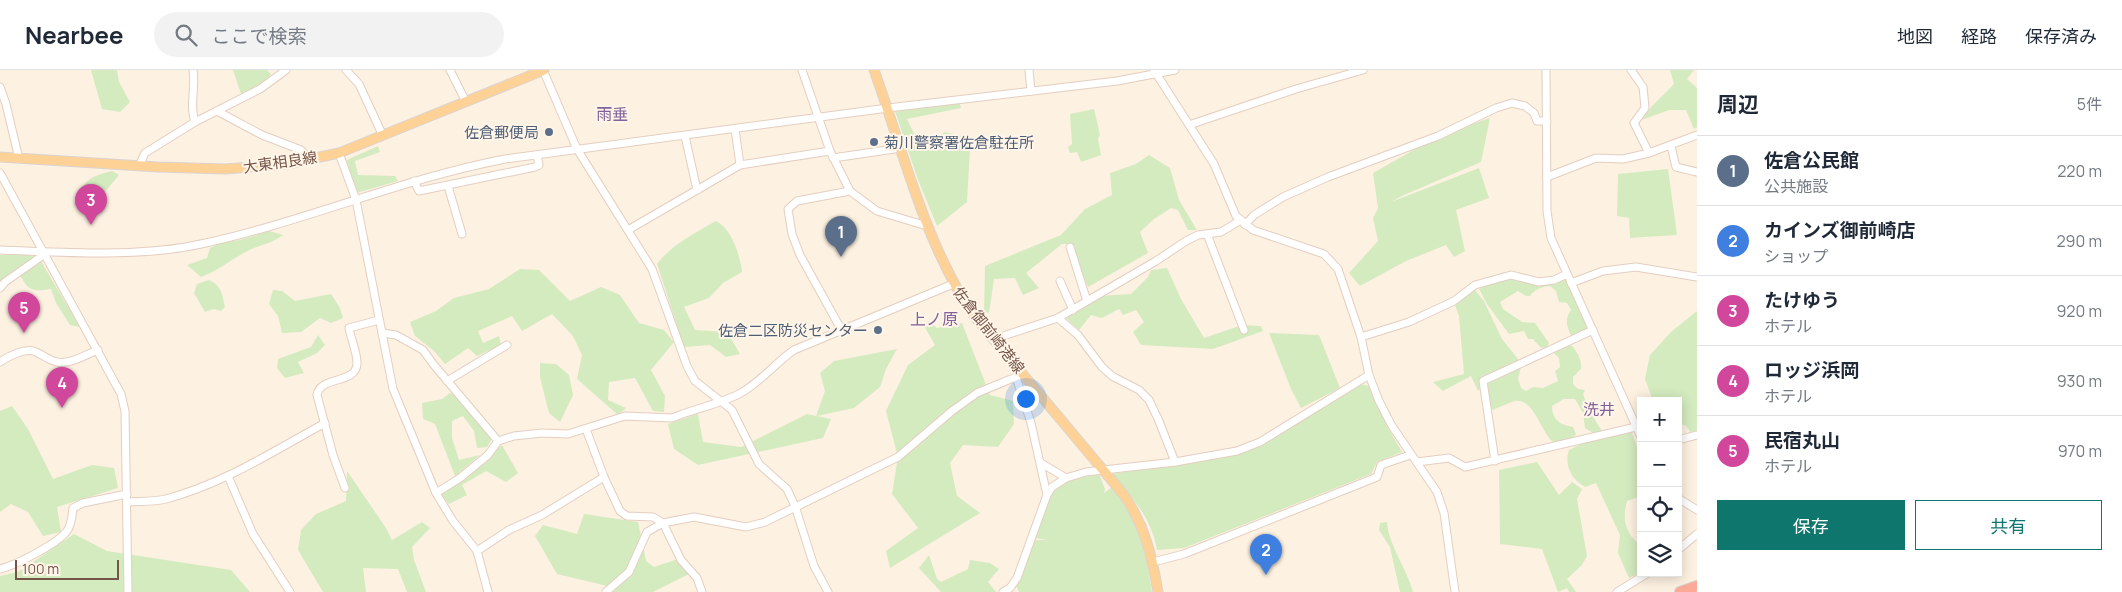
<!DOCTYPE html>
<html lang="ja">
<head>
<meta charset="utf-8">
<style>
	body { margin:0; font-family:Manrope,"Noto Sans JP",sans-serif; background:#f2f2f3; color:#1f2937 }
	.controls { position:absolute; right:15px; bottom:15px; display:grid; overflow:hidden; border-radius:0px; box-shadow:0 2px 12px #0003 }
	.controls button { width:45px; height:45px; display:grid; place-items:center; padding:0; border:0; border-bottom:1px solid #e0e1e3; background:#fff; color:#1f2937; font:25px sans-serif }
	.scale { position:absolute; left:15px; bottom:12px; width:104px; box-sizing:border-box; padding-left:5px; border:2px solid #755547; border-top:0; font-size:14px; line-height:18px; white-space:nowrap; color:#755547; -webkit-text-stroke:4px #fff5e9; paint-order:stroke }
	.you { position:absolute; left:1025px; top:328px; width:18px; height:18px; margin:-12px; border:4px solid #fff; border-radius:50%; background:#1a73e8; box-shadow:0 0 0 8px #1a73e833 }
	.badge { display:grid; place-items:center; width:32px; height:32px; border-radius:50%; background:#0f766e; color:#fff; font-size:16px; font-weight:700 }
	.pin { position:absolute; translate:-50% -41px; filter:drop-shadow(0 1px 2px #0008) }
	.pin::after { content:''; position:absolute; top:26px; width:18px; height:15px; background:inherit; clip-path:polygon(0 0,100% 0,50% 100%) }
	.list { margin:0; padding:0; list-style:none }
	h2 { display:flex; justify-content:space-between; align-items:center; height:65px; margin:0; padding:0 20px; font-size:21px }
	h2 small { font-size:16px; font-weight:400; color:#747a83 }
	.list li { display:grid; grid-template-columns:32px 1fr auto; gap:15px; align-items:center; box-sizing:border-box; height:70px; padding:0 20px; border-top:1px solid #e0e1e3 }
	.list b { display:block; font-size:19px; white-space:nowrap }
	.list p { margin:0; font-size:16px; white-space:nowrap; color:#747a83 }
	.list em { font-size:16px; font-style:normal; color:#747a83 }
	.actions { display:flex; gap:10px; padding:15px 20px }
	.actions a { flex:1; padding:11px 0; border:1px solid #0f766e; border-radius:0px; text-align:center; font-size:18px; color:#0f766e }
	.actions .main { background:#0f766e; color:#fff }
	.icon { flex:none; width:28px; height:28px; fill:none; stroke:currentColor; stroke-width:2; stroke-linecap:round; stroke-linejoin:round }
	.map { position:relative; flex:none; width:1697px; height:522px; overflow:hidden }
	header { display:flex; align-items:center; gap:30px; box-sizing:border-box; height:70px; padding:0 25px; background:#fff; border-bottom:1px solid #e0e1e3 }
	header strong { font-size:24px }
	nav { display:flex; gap:28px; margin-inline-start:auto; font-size:18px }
	.search { width:350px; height:45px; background:#f2f2f3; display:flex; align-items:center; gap:12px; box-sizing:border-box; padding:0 18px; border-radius:28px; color:#747a83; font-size:19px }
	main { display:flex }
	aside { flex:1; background:#fff }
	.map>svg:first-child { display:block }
</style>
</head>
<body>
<header>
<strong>Nearbee</strong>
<div class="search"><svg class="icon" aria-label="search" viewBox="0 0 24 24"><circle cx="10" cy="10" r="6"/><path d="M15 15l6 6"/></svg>ここで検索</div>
<nav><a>地図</a><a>経路</a><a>保存済み</a></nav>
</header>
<main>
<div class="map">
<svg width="1697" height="522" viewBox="0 0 1697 522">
	<rect width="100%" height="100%" fill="#fdf1e1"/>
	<g fill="#d4ebc0">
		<path d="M91,0H117L119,12L130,32L120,42L102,39Z"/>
		<path d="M233,0H267L271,4L266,11L241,24Z"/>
		<path d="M1670,0H1694L1687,9L1697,18V57L1694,59L1686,40H1669L1642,50C1650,36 1663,26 1674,14Z"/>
		<path d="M959,31L961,38L907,49L918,72L934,70L945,62L962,66L970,78L967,132L937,156L917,107L894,38Z"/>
		<path d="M1094,39L1100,65L1098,69L1101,85L1081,92L1077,82L1070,83L1068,77L1072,74L1070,44Z"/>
		<path d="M1490,48L1481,92L1404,125L1391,132L1479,98L1489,128L1456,140L1465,181L1454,187L1446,175L1406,191L1360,216L1349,203L1378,171L1373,148L1378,138L1373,103L1442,64Z"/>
		<path d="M378,76L380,82L355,91L358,105L395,106L398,111L356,123L347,90Z"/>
		<path d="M1149,85L1170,98L1179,130L1197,160H1188L1178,140L1171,138L1154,149L1140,162L1148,183L1088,217L1070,174H1062L1026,203L1039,218L1023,225L1015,208L994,209L989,243L984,242L985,196L1061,165L1085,139L1112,125L1110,103L1136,94Z"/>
		<path d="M1668,99L1677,165L1630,168L1629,148L1617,146L1618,104Z"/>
		<path d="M112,101L119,105C107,119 95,138 74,135C83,113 86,107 112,101Z"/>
		<path d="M716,151C732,159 740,185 742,202L723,213L709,228L684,237L695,260L727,262L740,284L726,287L710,275L684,277L657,194C671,175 695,163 716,151Z"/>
		<path d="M269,161L283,165C273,172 265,174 254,178C235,186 220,200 201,207L187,195L207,188L210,178L223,172L240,170Z"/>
		<path d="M23,183L39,188L80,257L70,255L56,233L51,219C28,223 27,218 17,199L0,215V185Z"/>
		<path d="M1167,198L1181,229L1204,268L1242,255L1261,256L1263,261L1213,279L1141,275L1133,262L1144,252L1136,240L1123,245L1119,239L1102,248L1091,245L1079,260L1065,247L1099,226L1131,224L1148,207L1151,200Z"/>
		<path d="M520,199L539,200L570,231L601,217L620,225L639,253L664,260L674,272L651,300L665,326L664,342L653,341L635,308L609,312L608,330L626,338L618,345L577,309L582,285L573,266L552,244L522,261L512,246L478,261L483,273L499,266L501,275L477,286L468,278L445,294L434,281L415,266L410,252L436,241L454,228L489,219Z"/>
		<path d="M1567,205L1594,259L1581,268L1571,266C1567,256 1564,250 1571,240L1567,233L1559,232L1556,221L1550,216C1542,217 1535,219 1530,226H1526L1518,221L1500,232L1503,239L1522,252L1535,253L1549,273L1547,277L1541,278L1533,269H1528L1524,261L1509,264L1487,234L1479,219L1506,207L1539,212Z"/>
		<path d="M209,210C222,216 222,224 225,237L221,241L214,239L205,242L194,223L197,214Z"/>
		<path d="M1474,219L1484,231L1502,269L1518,289V296L1521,298L1518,308L1521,318L1526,321L1533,317L1543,318L1558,311L1555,301L1560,297L1559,288L1554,283C1558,277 1565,274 1572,276C1578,283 1582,290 1581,299L1573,307V314L1578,319L1585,320L1583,324C1588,338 1594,349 1602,361L1593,363L1585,358L1583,343L1575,329H1564L1552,336C1552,350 1561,355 1573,357L1576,364L1572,369L1553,372C1541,362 1533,327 1515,331C1508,333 1500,337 1493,340L1490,337L1482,317L1478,321L1471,306L1443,321L1433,312L1464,304L1459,246L1454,232Z"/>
		<path d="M273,220L282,221L295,231L331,224L340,238L343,248L331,253L320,248L301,262L282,263L278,246L269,234Z"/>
		<path d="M1697,241V370L1686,356L1678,353V331H1653L1645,309L1650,285L1671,262Z"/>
		<path d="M929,251L937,258L962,253L990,325L1013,331L1014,354L998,377L963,375L950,393L957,426L980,443L890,498L886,481L918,458L892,424L898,387L886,341L908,295L935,275L923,254Z"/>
		<path d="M1269,263L1319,265L1340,318L1301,338L1291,319Z"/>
		<path d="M318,265L325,275L317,283L298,292L304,303L285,308L277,298L278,289L311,277Z"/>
		<path d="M897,279L886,299L880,317L854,338L817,346L831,349L823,368L698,395L674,379L668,354L698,344L703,372L741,377L807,344L816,346L825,321L820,303L834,291Z"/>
		<path d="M540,293L556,294L569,305L573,325L560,352L549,343L540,307Z"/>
		<path d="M1361,314L1369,316L1387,356L1402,382L1377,392L1371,404L1184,478L1157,480C1152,449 1133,428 1112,404L1240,384Z"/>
		<path d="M450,323L463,329L491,370L487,377L477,378L474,361L463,346L452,351V368L459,390L480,385L455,406L435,354L423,349L422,333L442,329Z"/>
		<path d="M12,336L28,359L53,409L92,395L114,398L118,418L57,437L61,462L43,466L28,442L11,434L0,442V341Z"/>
		<path d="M1617,363H1632L1641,388V426L1627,431C1622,448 1625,465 1641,475V503L1629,508L1618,483L1620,465L1596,413L1585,417C1571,410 1564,394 1569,380C1587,370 1600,370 1617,363Z"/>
		<path d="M502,375L518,403L506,412L486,401L462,415L467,425L449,434L440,424L462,410Z"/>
		<path d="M1537,392L1559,425L1572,412L1582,419L1577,429L1587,486L1582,495L1567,509L1576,522H1569L1567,518L1558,522L1542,479L1500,474L1499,400Z"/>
		<path d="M347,401L386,458L392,470L422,452L430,458L412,477L414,490L426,522H407L398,499L363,498L366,522H323L298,480L301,460L316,444L346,431Z"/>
		<path d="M1099,404L1105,419L1104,423L1112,417C1143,451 1145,478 1152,522H1019L1016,515L1034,470H1047L1035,468L1050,425L1067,410Z"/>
		<path d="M584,444L638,452L646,491L654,497L678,489L691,503L653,522H612L616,518L557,504L535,466L543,455L577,464Z"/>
		<path d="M1387,452C1388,474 1407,499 1413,522H1400L1390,477L1379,460L1380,453Z"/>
		<path d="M74,464L107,481L231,500L250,522H0V506L18,502Z"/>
		<path d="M929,485L937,509L941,512L968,499L970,490L990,493L999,499L988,512L996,522H941L919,498Z"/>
	</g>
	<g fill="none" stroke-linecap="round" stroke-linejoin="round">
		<defs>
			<g id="minor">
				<path d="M193,0C196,18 189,36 195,52"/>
				<path d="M346,0L359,14L383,66"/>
				<path d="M450,0L466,32"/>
				<path d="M543,0L577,79L652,199L687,296L695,311L732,340L759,394L787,419L795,436L814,496L828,522"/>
				<path d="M802,0L830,81L850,121L877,141L927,156"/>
				<path d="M1029,0L1031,21"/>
				<path d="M1154,0L1214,94L1236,146L1253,160L1324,184L1338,199L1361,267L1369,305L1379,331L1392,356L1437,422L1444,443L1455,522"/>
				<path d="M1546,0L1547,141L1551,168L1641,367"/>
				<path d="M1631,0L1643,17L1645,38L1634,53L1649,83"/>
				<path d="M0,17L6,34L19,89"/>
				<path d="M217,41L262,65L301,80L310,89"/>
				<path d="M1189,55L1296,19L1363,0"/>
				<path d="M735,59L740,95"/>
				<path d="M685,66L697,120"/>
				<path d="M1671,76L1676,97L1697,102"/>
				<path d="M339,83L356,130L393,319L436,423L453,451L477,481L488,522"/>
				<path d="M833,88L901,78"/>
				<path d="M139,96L145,83L195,52L260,19L286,0"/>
				<path d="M0,103L121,324L125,341L128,522"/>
				<path d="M1547,107L1596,88L1623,89L1649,83L1697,65"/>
				<path d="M414,111L419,121L535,97L539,95L537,85"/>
				<path d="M448,116L462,164"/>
				<path d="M1245,155L1254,145L1283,127L1328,107L1438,66L1496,38L1512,33L1525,36L1534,43L1537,51H1547"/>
				<path d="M628,160L740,95L830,81"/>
				<path d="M1207,164L1244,260"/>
				<path d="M1070,177L1087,231"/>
				<path d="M0,180C64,182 138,188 201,174C304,152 401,109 505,89L888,38L1117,11L1175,0"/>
				<path d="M1060,211L1073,240"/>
				<path d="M1571,213L1603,201L1636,197L1697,207"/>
				<path d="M0,218L5,212L45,184"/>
				<path d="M1058,248L1078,265L1102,297L1112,306L1139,320L1149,330L1159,351L1175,392"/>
				<path d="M842,261L800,185L792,164L788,139L797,131L850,121"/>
				<path d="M382,263L396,265L423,280L434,295L498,371"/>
				<path d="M1361,267L1409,252L1454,231L1475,215L1511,205L1539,212L1554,210L1567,204"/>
				<path d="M994,269L1058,248L1156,191L1186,171L1198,165L1221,162L1241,150"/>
				<path d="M0,292C9,286 26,277 36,282C43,285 50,291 57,292C69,295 87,284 98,280"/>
				<path d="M447,311L507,275"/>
				<path d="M586,359L604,407L620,441L627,446L653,447L663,453L681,490L697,508L702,522"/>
				<path d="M1678,370L1697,365"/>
				<path d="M1495,391L1483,311L1593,260"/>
				<path d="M1417,392L1449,388L1465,397L1636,357"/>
				<path d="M1041,393L1066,408L1086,402L1175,392L1237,381L1260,372L1369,305"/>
				<path d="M228,406L253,464L290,522"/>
				<path d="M345,418L333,385L317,325C320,305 357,315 357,293C357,282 351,269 349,258L379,250"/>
				<path d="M436,423L460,408L488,385L498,371L514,366L542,363L568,364L625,346L672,348L680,345C699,338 721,333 739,324C760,313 775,293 794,280L953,214"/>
				<path d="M1047,425L1052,417L1066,408"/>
				<path d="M1678,428L1697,440"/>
				<path d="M127,432C140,431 154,432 166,429C223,414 274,381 325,353"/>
				<path d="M1678,480L1697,464"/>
				<path d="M477,481L509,460L542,445L604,407"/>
				<path d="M1153,492L1184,484L1377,407L1381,395L1410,385"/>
				<path d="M0,499C16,495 57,474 67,461C72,454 72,446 73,438L83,433L127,424"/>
				<path d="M606,522L629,502L647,462L663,453L694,447L746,457L765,452L898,387L952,341L977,323L1023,304"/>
				<path d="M1003,522L1010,518L1017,508L1047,425L1031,353L1016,307"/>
				<path d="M1617,522L1648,503"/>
			</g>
			<g id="major">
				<path d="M874,0C904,83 924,172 974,246L1124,425C1145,456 1152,486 1158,522"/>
				<path d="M0,87L158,97L226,99L287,94L339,83L544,0"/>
			</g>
			<path id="highway" d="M1680,522L1697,516"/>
		</defs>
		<use href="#minor" stroke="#e4cec0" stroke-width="9"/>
		<use href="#major" stroke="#dbd3cf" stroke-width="11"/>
		<use href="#highway" stroke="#dbd3cf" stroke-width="12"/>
		<use href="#minor" stroke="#fff" stroke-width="7"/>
		<use href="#major" stroke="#fed297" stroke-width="9"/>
		<use href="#highway" stroke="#faaa96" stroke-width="10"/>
	</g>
	<g fill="#5c6f8a" stroke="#fff5e9" stroke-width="2">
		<circle cx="549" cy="62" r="5"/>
		<circle cx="874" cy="72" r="5"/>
		<circle cx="878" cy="260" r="5"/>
	</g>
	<g text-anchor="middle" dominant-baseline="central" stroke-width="4" stroke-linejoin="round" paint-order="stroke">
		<g font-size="15" fill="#4e5e75" stroke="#fff5e9" text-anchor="end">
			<text x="539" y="62">佐倉郵便局</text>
			<text x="884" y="72" text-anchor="start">菊川警察署佐倉駐在所</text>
			<text x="868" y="260">佐倉二区防災センター</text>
		</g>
		<g font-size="15" fill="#755547" stroke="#fff5e9">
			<text transform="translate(280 92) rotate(-8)">大東相良線</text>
			<text transform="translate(989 260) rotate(52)">佐倉御前崎港線</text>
		</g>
		<g font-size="16" fill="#846299" stroke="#fff5e9">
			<text x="612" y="44">雨垂</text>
			<text x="934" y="249">上ノ原</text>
			<text x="1599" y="339">洗井</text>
		</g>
	</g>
</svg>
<div class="controls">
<button>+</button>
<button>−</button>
<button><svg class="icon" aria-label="locate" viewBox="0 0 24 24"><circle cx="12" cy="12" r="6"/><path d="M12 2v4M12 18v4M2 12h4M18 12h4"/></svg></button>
<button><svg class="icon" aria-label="layers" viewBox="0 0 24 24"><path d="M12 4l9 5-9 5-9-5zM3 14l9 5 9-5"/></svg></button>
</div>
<div class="scale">100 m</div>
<div class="you"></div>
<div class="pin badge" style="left:841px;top:187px;background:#5c6f8a">1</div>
<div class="pin badge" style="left:1266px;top:505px;background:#3f7fe0">2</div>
<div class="pin badge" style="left:91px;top:155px;background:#d1479c">3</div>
<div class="pin badge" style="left:62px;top:338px;background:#d1479c">4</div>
<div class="pin badge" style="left:24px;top:263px;background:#d1479c">5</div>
</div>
<aside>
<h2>周辺<small>5件</small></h2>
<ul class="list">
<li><span class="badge" style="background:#5c6f8a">1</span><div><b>佐倉公民館</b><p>公共施設</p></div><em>220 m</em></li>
<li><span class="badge" style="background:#3f7fe0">2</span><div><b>カインズ御前崎店</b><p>ショップ</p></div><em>290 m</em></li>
<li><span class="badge" style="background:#d1479c">3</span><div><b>たけゆう</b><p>ホテル</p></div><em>920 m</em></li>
<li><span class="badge" style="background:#d1479c">4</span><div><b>ロッジ浜岡</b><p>ホテル</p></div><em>930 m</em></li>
<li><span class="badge" style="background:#d1479c">5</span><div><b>民宿丸山</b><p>ホテル</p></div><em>970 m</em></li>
</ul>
<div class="actions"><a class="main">保存</a><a>共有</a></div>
</aside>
</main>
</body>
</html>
